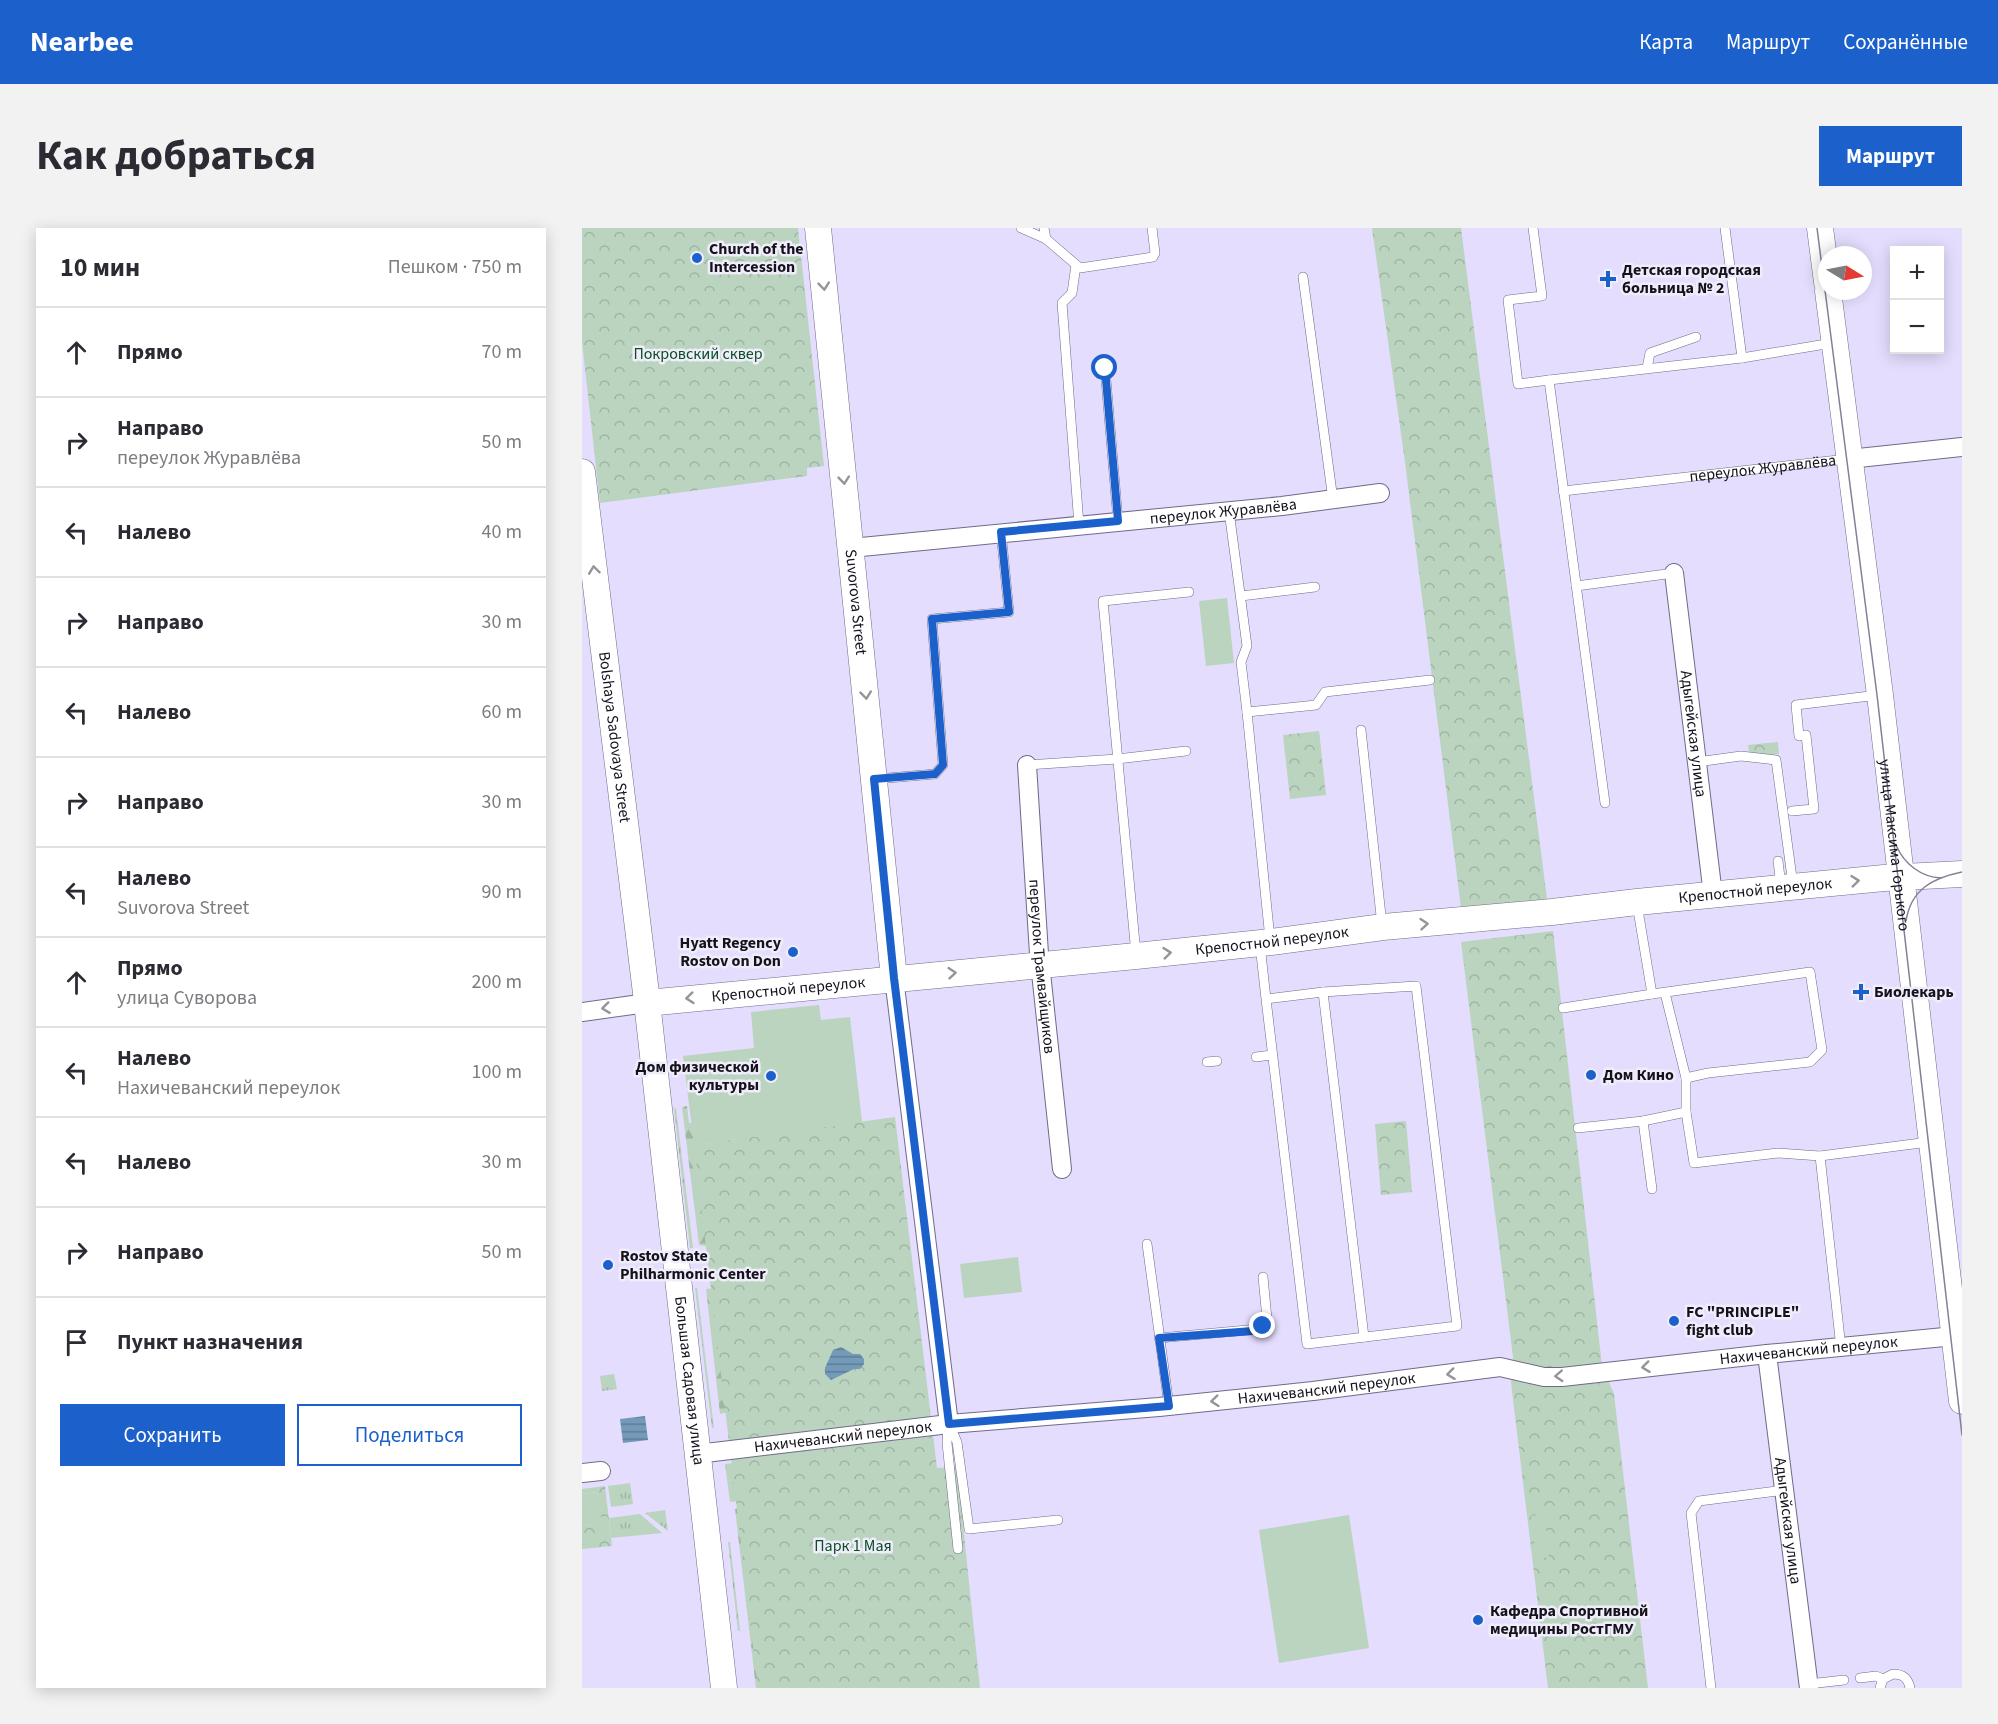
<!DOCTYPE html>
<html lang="ru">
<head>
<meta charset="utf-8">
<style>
	body { margin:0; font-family:"Source Sans 3",sans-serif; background:#f2f2f3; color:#2b2b33 }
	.controls { position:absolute; right:18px; top:18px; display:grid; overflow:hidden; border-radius:0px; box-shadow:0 3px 15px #0003 }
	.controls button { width:54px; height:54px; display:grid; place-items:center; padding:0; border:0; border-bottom:2px solid #e1e1e2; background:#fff; color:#2b2b33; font:30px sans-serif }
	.compass { position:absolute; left:1236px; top:18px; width:54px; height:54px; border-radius:50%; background:#fff; box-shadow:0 3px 15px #0003; rotate:100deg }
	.stop { position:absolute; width:18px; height:18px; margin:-14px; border:4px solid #1c60cb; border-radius:50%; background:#fff }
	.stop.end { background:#1c60cb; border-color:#fff; box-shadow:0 2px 6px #0008 }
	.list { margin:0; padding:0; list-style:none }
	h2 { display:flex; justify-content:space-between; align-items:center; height:78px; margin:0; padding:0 24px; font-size:26px }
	h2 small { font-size:20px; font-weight:400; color:#7c7c81 }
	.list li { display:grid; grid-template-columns:39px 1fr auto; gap:18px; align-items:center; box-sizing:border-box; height:90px; padding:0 24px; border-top:2px solid #e1e1e2 }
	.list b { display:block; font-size:22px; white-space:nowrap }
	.list p { margin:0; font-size:20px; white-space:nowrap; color:#7c7c81 }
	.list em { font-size:20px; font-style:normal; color:#7c7c81 }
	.actions { display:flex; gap:12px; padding:18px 24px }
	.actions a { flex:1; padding:14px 0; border:2px solid #1c60cb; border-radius:0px; text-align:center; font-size:21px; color:#1c60cb }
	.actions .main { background:#1c60cb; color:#fff }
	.icon { flex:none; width:33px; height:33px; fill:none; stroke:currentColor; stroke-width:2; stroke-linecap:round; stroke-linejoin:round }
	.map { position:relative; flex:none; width:1380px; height:1460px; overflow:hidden; border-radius:0px }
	header { display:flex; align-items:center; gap:36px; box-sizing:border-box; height:84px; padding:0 30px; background:#1c60cb; color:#fff }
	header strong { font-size:28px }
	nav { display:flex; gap:33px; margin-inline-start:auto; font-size:21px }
	.intro { display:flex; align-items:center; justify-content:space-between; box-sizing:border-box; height:144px; padding:0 36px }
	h1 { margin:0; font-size:42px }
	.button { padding:15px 27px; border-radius:0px; background:#1c60cb; color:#fff; font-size:21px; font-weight:700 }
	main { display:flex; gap:36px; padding:0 36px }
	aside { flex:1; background:#fff; border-radius:0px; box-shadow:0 3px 15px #0003 }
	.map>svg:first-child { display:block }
</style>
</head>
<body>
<header>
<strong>Nearbee</strong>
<nav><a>Карта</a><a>Маршрут</a><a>Сохранённые</a></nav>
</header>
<div class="intro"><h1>Как добраться</h1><a class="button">Маршрут</a></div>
<main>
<aside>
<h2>10 мин<small>Пешком · 750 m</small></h2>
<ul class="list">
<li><svg class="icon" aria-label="ahead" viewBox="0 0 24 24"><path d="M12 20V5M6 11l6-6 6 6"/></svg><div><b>Прямо</b></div><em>70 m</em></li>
<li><svg class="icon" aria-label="right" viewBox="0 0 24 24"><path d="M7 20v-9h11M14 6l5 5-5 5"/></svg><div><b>Направо</b><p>переулок Журавлёва</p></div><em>50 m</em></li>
<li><svg class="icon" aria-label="left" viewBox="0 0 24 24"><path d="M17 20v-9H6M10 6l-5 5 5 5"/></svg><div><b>Налево</b></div><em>40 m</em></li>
<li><svg class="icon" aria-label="right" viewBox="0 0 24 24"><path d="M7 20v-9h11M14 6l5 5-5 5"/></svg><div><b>Направо</b></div><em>30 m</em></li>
<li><svg class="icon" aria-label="left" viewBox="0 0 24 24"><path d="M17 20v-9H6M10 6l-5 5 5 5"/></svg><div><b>Налево</b></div><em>60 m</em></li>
<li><svg class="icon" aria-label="right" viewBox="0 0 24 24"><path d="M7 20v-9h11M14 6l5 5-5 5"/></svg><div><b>Направо</b></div><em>30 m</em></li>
<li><svg class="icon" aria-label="left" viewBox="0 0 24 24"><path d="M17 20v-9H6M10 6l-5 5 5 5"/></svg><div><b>Налево</b><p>Suvorova Street</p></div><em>90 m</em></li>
<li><svg class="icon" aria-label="ahead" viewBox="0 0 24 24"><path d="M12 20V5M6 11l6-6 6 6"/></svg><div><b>Прямо</b><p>улица Суворова</p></div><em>200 m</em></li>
<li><svg class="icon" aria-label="left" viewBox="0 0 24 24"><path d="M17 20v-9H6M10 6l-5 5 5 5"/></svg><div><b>Налево</b><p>Нахичеванский переулок</p></div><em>100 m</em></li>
<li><svg class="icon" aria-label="left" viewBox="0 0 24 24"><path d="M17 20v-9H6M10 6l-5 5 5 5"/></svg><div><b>Налево</b></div><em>30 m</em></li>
<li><svg class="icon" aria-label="right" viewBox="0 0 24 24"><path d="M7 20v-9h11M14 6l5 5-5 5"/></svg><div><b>Направо</b></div><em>50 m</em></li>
<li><svg class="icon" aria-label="arrive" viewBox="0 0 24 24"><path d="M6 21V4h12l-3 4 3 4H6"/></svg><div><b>Пункт назначения</b></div></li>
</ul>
<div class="actions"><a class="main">Сохранить</a><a>Поделиться</a></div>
</aside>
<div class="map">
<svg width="1380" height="1460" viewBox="0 0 1380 1460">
	<defs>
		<pattern id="grass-tufts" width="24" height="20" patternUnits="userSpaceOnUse" patternTransform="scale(1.5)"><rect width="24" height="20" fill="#bad4bf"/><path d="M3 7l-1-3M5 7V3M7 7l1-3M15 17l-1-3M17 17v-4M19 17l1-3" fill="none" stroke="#9fb5a4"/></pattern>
		<pattern id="forest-firs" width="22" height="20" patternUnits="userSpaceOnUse" patternTransform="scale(1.5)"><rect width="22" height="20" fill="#bad4bf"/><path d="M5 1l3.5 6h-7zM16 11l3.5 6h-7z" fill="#9fb5a4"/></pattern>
		<pattern id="park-crowns" width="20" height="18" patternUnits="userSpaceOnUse" patternTransform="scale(1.5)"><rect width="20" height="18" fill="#bad4bf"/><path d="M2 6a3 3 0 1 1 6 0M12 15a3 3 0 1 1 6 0" fill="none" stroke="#9fb5a4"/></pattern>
		<pattern id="water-rules" width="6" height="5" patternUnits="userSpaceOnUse" patternTransform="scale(1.5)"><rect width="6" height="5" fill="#739ab9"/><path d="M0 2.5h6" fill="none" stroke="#5d7c96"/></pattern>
	</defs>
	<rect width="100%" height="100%" fill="#e4ddfd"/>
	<g fill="url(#grass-tufts)">
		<path d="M94,880L111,1020H108L92,881Z"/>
		<path d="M113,1060H115L132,1200H130Z"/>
		<path d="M32,1146L35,1161L20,1163L18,1148Z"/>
		<path d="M48,1255L51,1276L29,1279L26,1258Z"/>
		<path d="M83,1282L86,1303L63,1285Z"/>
		<path d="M58,1286L80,1305L29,1310L27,1290Z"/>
		<path d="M146,1314H148L158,1403H156Z"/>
	</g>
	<g fill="url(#forest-firs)">
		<path d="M105,878L107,895H112L130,1019L117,1017L100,879Z"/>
		<path d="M133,1060L151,1183L138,1186L124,1061Z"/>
		<path d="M153,1235L157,1273L148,1274L143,1236Z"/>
		<path d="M166,1279L187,1460H174L153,1281Z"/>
	</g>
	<g fill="url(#park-crowns)">
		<path d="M0,0H216L242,238L225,240V248L18,275L0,114Z"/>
		<path d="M790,0H879L965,671L879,680L823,234Z"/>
		<path d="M737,503L744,567L708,571L701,507Z"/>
		<path d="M1196,514L1197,526L1183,528L1167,526L1166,517Z"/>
		<path d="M971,703L1020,1138L1032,1166L1066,1460H966L929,1155L931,1129L879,714Z"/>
		<path d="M313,889L355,1240L375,1239L398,1460H176L112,917Z"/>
		<path d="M824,893L830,964L799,967L793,896Z"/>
		<path d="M23,1258L30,1318L0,1321V1298L19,1295L16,1264L0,1266V1261Z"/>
	</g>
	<g fill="#bad4bf">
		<path d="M645,370L652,435L624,438L617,373Z"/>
		<path d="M237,777L239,792L268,789L280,894L112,917L101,828L172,820L169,784Z"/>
		<path d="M436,1029L440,1064L382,1070L378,1036Z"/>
		<path d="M16,1264L20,1295L0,1298V1266Z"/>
		<path d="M962,1286L967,1329L954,1331L949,1288Z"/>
		<path d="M767,1287L787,1420L697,1435L677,1302Z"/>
		<path d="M987,1398L989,1417L968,1420L965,1401Z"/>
	</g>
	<g fill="url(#water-rules)">
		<path d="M259,1119L271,1126H278L282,1131V1136L278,1141H272L249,1152L243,1146V1140L251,1122Z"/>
		<path d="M63,1188L66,1212L41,1215L38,1191Z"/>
	</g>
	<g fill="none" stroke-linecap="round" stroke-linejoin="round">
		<defs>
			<g id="lane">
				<path d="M439,0L464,11"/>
				<path d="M462,0L464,11L498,40L571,29L573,25L570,0"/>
				<path d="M951,0L960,68L926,72L936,156L967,152L1023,575"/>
				<path d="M1143,0L1160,130"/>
				<path d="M494,37L490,65L480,75L497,297"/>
				<path d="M721,49L751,272"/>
				<path d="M523,140L536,293"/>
				<path d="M1065,140L1068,125L1114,109"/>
				<path d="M967,152L1160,130L1250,115"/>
				<path id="s1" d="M981,263L1265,231"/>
				<path d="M647,283L665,418L659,434L665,484L734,477L743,464L848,452"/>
				<path d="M994,358L1092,345"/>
				<path d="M659,368L733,359"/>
				<path d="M665,484L688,711"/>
				<path d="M779,502L800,697"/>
				<path d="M1115,534L1159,528L1194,532L1211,657"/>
				<path d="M445,537L535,531L604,523"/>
				<path d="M294,551L353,546L361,537L350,391L427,384L419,304"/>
				<path d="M1210,583L1232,581L1224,507L1217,508L1214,477L1296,467"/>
				<path d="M1196,633L1199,658"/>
				<path d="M1055,676L1070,766"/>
				<path d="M678,717L684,771L725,1116L875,1098L834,758L741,764L684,771"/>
				<path d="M554,726L521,373L607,364"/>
				<path d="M741,764L782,1109"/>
				<path d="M1083,765L1104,850V884L1112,935L1196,925L1238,928L1347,914"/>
				<path d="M981,780L1070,766L1228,744L1240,822L1228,834L1126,845L1104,850"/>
				<path d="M674,829L690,827"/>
				<path d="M625,834L635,833"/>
				<path d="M1061,893L1070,961"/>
				<path d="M996,900L1061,893L1104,884"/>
				<path d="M1238,928L1259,1120"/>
				<path d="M565,1016L587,1178"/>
				<path d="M577,1110L677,1101L685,1091L681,1049"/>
				<path d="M367,1196L375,1214L387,1301L476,1292"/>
				<path d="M366,1199L365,1215L376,1321"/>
				<path d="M1278,1450L1294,1448L1301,1451"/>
				<path d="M1227,1456L1262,1452"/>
				<path d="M1129,1460L1109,1285L1117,1273L1203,1262"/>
				<path d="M1298,1460L1301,1451L1311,1446C1321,1446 1326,1450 1328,1460"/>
			</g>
			<g id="street">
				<path d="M1267,231L1380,219"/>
				<path id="s2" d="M269,320L700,278L798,265"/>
				<path id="s3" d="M1092,345L1131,667"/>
				<path id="s4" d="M445,537L457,726L480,941"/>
				<path d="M312,750L367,1196"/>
				<path d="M0,784L65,775"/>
				<path id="s5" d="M1185,1126L1227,1460"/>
				<path id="s6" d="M115,1226L367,1196L577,1179L731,1163L918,1139L962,1149H980L1185,1126L1373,1108"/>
				<path d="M0,1245L19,1243"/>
			</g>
			<g id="secondary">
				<path id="s7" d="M236,0L312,750"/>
				<path d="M1238,0L1245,54"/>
				<path d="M1246,63L1298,467L1380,1173"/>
				<path id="s8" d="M0,244L64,765L142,1460"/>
				<path id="s9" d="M65,775L554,728L689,714L801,699L970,684L1055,674L1302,650L1380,646"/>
			</g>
		</defs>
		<use href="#lane" stroke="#716a87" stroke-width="10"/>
		<use href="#street" stroke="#716a87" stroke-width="20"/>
		<use href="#secondary" stroke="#716a87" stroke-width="27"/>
		<use href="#lane" stroke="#fff" stroke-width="9"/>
		<use href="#street" stroke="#fff" stroke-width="18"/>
		<use href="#secondary" stroke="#fff" stroke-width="26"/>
		<g stroke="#857f96" stroke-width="1.5">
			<path id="s10" d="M1235,0L1295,467L1380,1207"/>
			<path d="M1314,617C1322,636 1339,649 1359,650"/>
			<path d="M1324,693C1329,661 1351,650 1380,644"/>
		</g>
	</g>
	<defs><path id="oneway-chevron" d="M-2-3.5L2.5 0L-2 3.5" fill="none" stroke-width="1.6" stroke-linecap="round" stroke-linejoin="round" transform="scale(1.5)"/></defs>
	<g stroke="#969499">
		<use href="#oneway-chevron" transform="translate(242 58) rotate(84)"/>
		<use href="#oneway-chevron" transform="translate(262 252) rotate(84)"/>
		<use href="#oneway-chevron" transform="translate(12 342) rotate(-97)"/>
		<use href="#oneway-chevron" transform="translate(284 467) rotate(84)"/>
		<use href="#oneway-chevron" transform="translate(1273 653) rotate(-6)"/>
		<use href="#oneway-chevron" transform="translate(842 696) rotate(-5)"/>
		<use href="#oneway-chevron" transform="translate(585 725) rotate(-6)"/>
		<use href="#oneway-chevron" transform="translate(370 745) rotate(-5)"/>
		<use href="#oneway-chevron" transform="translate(108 770) rotate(174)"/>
		<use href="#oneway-chevron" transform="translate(24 780) rotate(173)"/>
		<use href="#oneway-chevron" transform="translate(1064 1139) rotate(173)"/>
		<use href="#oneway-chevron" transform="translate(869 1146) rotate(173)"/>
		<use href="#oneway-chevron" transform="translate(977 1148) rotate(177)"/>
		<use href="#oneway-chevron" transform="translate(633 1173) rotate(174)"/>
	</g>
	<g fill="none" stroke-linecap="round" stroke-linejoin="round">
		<path stroke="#1c60cb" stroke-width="8" d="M523,140L536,293L419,304L427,384L350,391L361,537L353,546L292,551L312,750L367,1196L587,1178L577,1110L671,1103L681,1098"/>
	</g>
	<g fill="#1c60cb" stroke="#f0edfa" stroke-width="2">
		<circle cx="115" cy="30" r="6"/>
		<path d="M1023 42h6v6h6v6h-6v6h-6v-6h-6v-6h6z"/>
		<circle cx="211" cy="724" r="6"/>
		<path d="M1276 755h6v6h6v6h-6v6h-6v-6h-6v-6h6z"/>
		<circle cx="1009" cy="847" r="6"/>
		<circle cx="189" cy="848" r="6"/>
		<circle cx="26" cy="1037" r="6"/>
		<circle cx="1092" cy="1093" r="6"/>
		<circle cx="896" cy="1392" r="6"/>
	</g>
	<g text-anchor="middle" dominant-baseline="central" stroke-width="5" stroke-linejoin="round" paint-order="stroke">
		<g font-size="16" font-weight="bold" fill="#15121d" stroke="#f0edfa" text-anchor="start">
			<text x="127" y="21">Church of the<tspan x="127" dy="18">Intercession</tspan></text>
			<text x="1040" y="42">Детская городская<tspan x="1040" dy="18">больница № 2</tspan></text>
			<text x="199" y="715" text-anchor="end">Hyatt Regency<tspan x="199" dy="18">Rostov on Don</tspan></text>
			<text x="1292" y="764">Биолекарь</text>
			<text x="177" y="839" text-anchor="end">Дом физической<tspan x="177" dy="18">культуры</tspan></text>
			<text x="1021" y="847">Дом Кино</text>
			<text x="38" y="1028">Rostov State<tspan x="38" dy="18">Philharmonic Center</tspan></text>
			<text x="1104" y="1084">FC "PRINCIPLE"<tspan x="1104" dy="18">fight club</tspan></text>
			<text x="908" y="1383">Кафедра Спортивной<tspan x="908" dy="18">медицины РостГМУ</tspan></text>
		</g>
		<g font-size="16" fill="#084d24" stroke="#f0edfa">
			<text x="116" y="126">Покровский сквер</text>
			<text x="271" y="1318">Парк 1 Мая</text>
		</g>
		<g font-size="16" fill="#15121d" stroke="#f0edfa">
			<text stroke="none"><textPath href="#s1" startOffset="201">переулок Журавлёва</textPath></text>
			<text stroke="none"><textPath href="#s2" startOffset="374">переулок Журавлёва</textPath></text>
			<text stroke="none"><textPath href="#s7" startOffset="376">Suvorova Street</textPath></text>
			<text stroke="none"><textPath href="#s3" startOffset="162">Адыгейская улица</textPath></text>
			<text stroke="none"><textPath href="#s8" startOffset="267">Bolshaya Sadovaya Street</textPath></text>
			<text stroke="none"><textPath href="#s10" startOffset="622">улица Максима Горького</textPath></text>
			<text stroke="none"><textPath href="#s9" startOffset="1114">Крепостной переулок</textPath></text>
			<text stroke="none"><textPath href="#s9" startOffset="628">Крепостной переулок</textPath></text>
			<text stroke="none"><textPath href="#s4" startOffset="202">переулок Трамвайщиков</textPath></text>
			<text stroke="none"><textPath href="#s9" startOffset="142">Крепостной переулок</textPath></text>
			<text stroke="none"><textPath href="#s6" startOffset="1119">Нахичеванский переулок</textPath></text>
			<text stroke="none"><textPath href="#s8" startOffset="915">Большая Садовая улица</textPath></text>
			<text stroke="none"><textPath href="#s6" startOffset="633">Нахичеванский переулок</textPath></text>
			<text stroke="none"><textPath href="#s6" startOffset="147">Нахичеванский переулок</textPath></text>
			<text stroke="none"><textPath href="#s5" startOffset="168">Адыгейская улица</textPath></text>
		</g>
	</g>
</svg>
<div class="controls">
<button>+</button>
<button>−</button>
</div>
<svg class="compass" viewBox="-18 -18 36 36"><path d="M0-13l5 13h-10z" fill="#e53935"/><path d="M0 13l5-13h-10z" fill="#7c7c81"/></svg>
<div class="stop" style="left:523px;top:140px"></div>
<div class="stop end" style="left:681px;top:1098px"></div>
</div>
</main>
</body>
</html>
